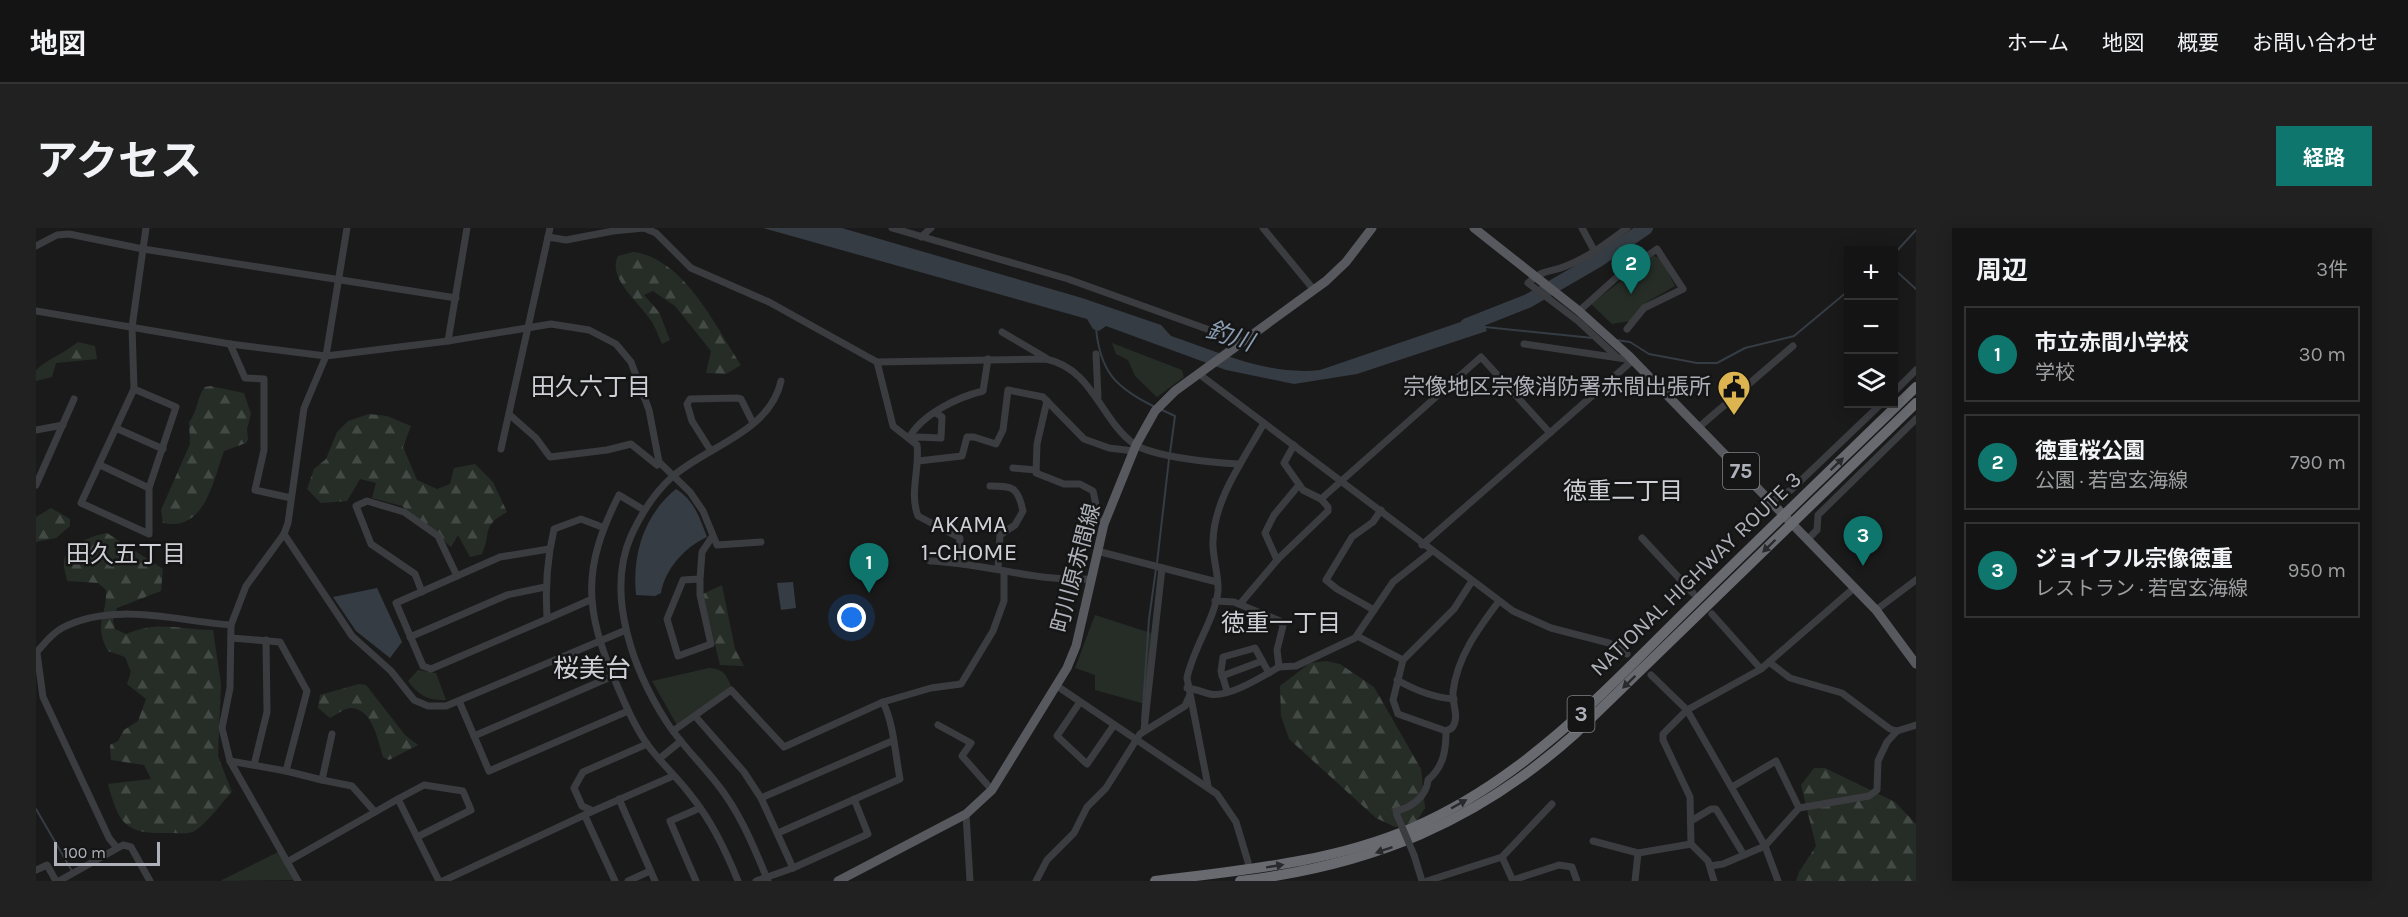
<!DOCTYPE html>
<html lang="ja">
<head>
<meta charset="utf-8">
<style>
	body { margin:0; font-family:Karla,"Noto Sans JP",sans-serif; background:#212122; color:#f1f3f6 }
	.controls { position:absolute; right:18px; top:18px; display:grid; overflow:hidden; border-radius:0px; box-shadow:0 3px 15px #0003 }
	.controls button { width:54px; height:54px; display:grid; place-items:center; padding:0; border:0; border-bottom:2px solid #333334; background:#141414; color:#f1f3f6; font:30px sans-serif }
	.scale { position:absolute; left:18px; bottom:15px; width:106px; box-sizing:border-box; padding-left:6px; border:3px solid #aeb1b9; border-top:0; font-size:16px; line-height:21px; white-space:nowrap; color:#aeb1b9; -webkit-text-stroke:4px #151516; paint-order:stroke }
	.you { position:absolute; left:816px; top:390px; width:21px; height:21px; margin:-15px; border:4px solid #fff; border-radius:50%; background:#1a73e8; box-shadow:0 0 0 9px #1a73e833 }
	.badge { display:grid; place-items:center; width:39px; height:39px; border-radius:50%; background:#0f766e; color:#fff; font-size:20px; font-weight:700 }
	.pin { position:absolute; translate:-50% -50px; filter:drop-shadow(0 2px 3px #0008) }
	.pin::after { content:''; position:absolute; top:32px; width:21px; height:18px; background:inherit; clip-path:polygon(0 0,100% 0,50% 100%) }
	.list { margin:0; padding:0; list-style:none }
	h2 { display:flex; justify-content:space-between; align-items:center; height:78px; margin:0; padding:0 24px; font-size:26px }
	h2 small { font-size:20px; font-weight:400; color:#9d9ea0 }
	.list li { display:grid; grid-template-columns:39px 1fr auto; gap:18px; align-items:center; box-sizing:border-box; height:96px; margin:0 12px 12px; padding:0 12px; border:2px solid #333334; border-radius:0px }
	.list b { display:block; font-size:22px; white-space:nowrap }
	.list p { margin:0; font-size:20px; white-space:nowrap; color:#9d9ea0 }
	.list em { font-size:20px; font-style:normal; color:#9d9ea0 }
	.icon { flex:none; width:33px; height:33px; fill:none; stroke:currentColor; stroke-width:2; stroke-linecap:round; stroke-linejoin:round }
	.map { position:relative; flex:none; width:1880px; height:653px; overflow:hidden; border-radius:0px }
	header { display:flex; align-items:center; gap:36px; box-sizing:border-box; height:84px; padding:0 30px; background:#141414; border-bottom:2px solid #333334 }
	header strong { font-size:28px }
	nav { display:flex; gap:33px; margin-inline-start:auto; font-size:21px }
	.intro { display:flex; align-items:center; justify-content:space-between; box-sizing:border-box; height:144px; padding:0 36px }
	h1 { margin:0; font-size:42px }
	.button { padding:15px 27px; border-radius:0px; background:#0f766e; color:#fff; font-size:21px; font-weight:700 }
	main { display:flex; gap:36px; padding:0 36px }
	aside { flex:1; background:#141414; border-radius:0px; box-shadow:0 3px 15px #0003 }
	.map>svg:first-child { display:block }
</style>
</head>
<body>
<header>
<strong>地図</strong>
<nav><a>ホーム</a><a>地図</a><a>概要</a><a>お問い合わせ</a></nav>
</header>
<div class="intro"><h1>アクセス</h1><a class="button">経路</a></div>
<main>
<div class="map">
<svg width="1880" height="653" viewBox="0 0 1880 653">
	<defs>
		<pattern id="forest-firs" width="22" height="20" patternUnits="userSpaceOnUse" patternTransform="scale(1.5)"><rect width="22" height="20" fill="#262d27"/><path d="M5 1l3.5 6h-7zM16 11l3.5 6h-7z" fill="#434944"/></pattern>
	</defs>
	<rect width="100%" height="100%" fill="#1a1a1b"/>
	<g fill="#262d27">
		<path d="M1617,28L1625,30L1639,58L1611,74L1594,93L1576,96L1555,76Z"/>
		<path d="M1076,115L1146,142L1148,149L1121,169L1099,148L1092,132L1080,126Z"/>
		<path d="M1059,387L1115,405L1109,476L1059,462V447L1039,440Z"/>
		<path d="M673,440C687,441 690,446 695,458L641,497L616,453Z"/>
		<path d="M382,442L400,445L410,472C392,473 382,467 372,453Z"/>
		<path d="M242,624L258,652L186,653V652Z"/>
	</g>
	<g fill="url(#forest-firs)">
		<path d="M597,24C648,30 680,99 705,137L690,146L670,145L675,123L639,78L617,63L608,67L623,84L634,112L626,116C622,107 619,97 613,90C602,73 571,50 582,28Z"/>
		<path d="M42,114L59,118L61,131L20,135L16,149L0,153V142C13,130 29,125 42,114Z"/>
		<path d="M174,158L208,165L215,186L211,201L212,212L210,215L188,223C177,253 169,304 127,295L125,282L154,216L153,194C162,184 160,170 169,159Z"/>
		<path d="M333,186L351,188L375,198L367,219L381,252L401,261L414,256L418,240L439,236L457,254L471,284C444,299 456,304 446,326L434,329L422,307L415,319L366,278L336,270L340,255L324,251L311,273L285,275L271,261L278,241L290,231L301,204L312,193Z"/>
		<path d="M15,280L34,291V298L20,310L0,314V289Z"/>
		<path d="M71,305L127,341L125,363L81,380L77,393L79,401L90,406C126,392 141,402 177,402L185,456L182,528L196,564C184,576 173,593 160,602C153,607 141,605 132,605C90,606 83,597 72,556L115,551L108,537L75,532L74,517L82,513L88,502L102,493L110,471L91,456L95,444L89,429L72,423C57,396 71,388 70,362L62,355L31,353C30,347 27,339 28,333C29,318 58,307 71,305Z"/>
		<path d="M686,357L699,421L708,438L684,437L667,366Z"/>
		<path d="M1290,433L1304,436L1338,459L1385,541L1389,580L1379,596L1359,599L1340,590L1253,511L1245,488L1244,458L1274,435Z"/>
		<path d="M323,456L330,457L369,507L382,517L353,532L347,529C342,513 337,481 315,480C308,480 300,487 294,490L282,480L284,467Z"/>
		<path d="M1778,540H1789L1859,574L1880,596V653H1760L1763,644L1780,618L1765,557Z"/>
	</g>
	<g fill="#353c43">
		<path d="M727,0H806L1046,70L1125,97L1135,108C1183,124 1232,148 1284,142L1445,87L1451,103L1321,146L1258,156L1190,142L1070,98L1063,103L1057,101L1051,91Z"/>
		<path d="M640,261C659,273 663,289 671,309C649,319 629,341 625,365L619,368L600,367C596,326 608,287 640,261Z"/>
		<path d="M757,354L760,380L745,382L741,355Z"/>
		<path d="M341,360L366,414L354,430L320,403L297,369Z"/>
	</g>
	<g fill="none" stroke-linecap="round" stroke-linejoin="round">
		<g stroke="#353c43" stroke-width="2">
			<path d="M1858,26L1880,2"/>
			<path d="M1858,41L1880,61"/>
			<path d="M1449,99L1557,110"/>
			<path d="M1060,100C1064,144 1080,160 1119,179"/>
			<path d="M1580,112L1594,114L1613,126L1661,135H1681L1709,120L1758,108L1812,63"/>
			<path d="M1124,181L1139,188L1134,225"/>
			<path d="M1121,335L1133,231"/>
			<path d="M1106,493L1113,391L1120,341"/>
			<path d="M0,581L36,643"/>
		</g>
		<path stroke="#353c43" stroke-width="14" d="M1431,97L1492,73L1561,33L1610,0"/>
		<g stroke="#3b3c40" stroke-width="7">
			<path d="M856,0L1032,51L1207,114"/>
			<path d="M1227,0L1278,62"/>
			<path d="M1546,0L1559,24"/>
			<path d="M512,9L530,12L577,3L608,0L620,5L655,40L733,74L841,134L1010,131C1057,141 1064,191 1098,216C1117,229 1179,235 1203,236"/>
			<path d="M885,9L895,0"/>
			<path d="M0,18L21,7L33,6L107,21L420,70"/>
			<path d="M0,83L194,116L290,128L412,113L515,96L553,102L580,116L595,134L613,182L623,234L654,264L667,283L681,317L725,314"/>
			<path d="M1543,83L1581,49L1621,21L1647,61L1608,80L1591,101"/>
			<path d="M966,104L1010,130"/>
			<path d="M412,113L431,0"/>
			<path d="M194,116L209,150L228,151V222L219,262L255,270"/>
			<path d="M1488,116L1597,132"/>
			<path d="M1060,126L1062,169"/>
			<path d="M1581,129L1542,93L1492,55C1511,39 1511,46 1530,38C1553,29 1572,14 1591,0"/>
			<path d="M841,134L857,198L881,217C884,241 873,265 882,288L924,310L922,334"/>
			<path d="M1163,146L1477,383L1515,400L1573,415L1591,426"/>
			<path d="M98,161L140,179L113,260V306L45,275Z"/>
			<path d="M98,161L96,99L110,0"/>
			<path d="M1858,164L1880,142"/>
			<path d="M1011,173L1001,216L1000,245L1028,256H1044L1057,263L1063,290L1068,296"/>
			<path d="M474,187L500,210L514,229L571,222L595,216L621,237L623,234"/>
			<path d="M1662,200L1757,118"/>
			<path d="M82,201L127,221"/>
			<path d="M0,202L27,197"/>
			<path d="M873,210C886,186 922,169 947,163L952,131"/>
			<path d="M876,212L882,209L905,210L906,189L900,185"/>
			<path d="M465,221L514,0"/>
			<path d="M675,223L656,193L651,176L654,171L701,170L705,171L717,195"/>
			<path d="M882,233L926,228L931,209H938L960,216L967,202L972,162L1007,169L1048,211L1073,220L1098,223"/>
			<path d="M64,237L113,260"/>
			<path d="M977,240L1000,242"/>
			<path d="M0,257L38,171"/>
			<path d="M954,258C977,258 982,259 987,283L979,297L964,307L962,341"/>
			<path d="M1285,271L1445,129L1514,205"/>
			<path d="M1736,273L1755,262L1845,176"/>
			<path d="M608,282L583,267C546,340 548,381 580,455C589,476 598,497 611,516C624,534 640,548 653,565C675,592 689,621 702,653"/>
			<path d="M248,306L316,408L355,443L378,472L392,478H410L590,402"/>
			<path d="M1606,310L1657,365"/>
			<path d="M1772,311L1781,302L1782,287L1880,191"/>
			<path d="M1386,317L1597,132"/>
			<path d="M1061,323L1181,354"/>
			<path d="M1241,332L1229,305L1238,287L1263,257"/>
			<path d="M894,333C949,335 999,354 1054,351"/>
			<path d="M664,351V367L675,416L642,428L631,391L647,352L664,351L666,324L676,309"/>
			<path d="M1436,353L1418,381L1367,432L1357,472L1362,486L1410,503L1416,500C1424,489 1416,477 1417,464C1421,429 1442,401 1463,373"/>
			<path d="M386,364L379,346L335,316L320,278L331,273L368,284L402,308L421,348"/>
			<path d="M554,372L511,391C509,359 511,331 518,301L545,291L566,299"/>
			<path d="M1204,376L1242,331L1292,283V279L1285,271L1267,262L1248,235L1258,217"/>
			<path d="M1338,382L1301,361L1290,352L1316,309L1337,294L1345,282"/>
			<path d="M1840,382L1880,352"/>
			<path d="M1676,386L1725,441"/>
			<path d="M511,391L395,441L387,438L360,375L464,329L513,321"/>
			<path d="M374,409L471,367L509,359"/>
			<path d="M1323,409L1367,432"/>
			<path d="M0,425C8,416 15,406 26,400C76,373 141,393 195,397"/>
			<path d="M1,425L7,469L73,610L81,620"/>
			<path d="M1733,434L1754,450L1806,465L1854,501L1861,503L1880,497"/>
			<path d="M1243,439L1260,438L1319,410L1357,354L1395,324"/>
			<path d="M1615,447L1651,482L1729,618L1742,653"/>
			<path d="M1186,448L1226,433"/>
			<path d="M1361,452C1379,462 1397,470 1418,471"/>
			<path d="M1021,458L1181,566L1200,594L1212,634"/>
			<path d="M1151,460C1160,461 1166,464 1174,466C1193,470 1227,448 1243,439L1241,422L1247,398L1244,393L1198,374L1179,373"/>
			<path d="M1191,463L1185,443L1187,429L1219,420L1233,445"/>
			<path d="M423,473L453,543L592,483"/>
			<path d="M1044,474L1021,508L1051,536L1078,497"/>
			<path d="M659,488L708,544L725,570L757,640L832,606L818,571"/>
			<path d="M902,497L935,515L926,528L956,562"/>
			<path d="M1108,502L1126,340"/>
			<path d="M637,503L695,462L748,519L847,474L895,460L925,456L957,403L968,373V343"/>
			<path d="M438,508L577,448"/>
			<path d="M611,516L547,544L538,560L546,578L557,583L637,548"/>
			<path d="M623,531L645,513"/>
			<path d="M194,533L250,543L271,463L244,414L195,410"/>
			<path d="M218,537L231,484L230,412"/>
			<path d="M250,543L286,552L296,506"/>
			<path d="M286,552L316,558L339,584"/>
			<path d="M1172,558L1151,450C1157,420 1179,391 1182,363C1183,346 1176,329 1177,313C1178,271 1208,231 1228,195"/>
			<path d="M725,570L856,513"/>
			<path d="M362,571L388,557L427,563L435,582L381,609"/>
			<path d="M583,571L619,653"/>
			<path d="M1763,580L1833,568L1841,562L1842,533L1851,514L1861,503"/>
			<path d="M930,586L934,653"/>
			<path d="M1361,587L1360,583C1375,580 1391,568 1392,552C1408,538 1410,522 1410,503"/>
			<path d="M549,588L579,653"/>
			<path d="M1655,593L1675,581H1680L1708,627"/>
			<path d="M742,605L864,551C859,525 858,497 847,474"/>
			<path d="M1557,613L1602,625L1655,616"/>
			<path d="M1378,627L1386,653"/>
			<path d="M1466,629L1516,576"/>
			<path d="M251,634L362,571L403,653"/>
			<path d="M1674,638L1687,636L1729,618L1763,580L1740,533L1696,559"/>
			<path d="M0,642L11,637L20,653"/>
			<path d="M1477,652L1523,637L1536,639L1541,653"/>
			<path d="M23,653L87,617L95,619L114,653"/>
			<path d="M262,653L194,533L186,500L194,460L195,397L210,358L248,306L252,295L268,180L290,128L311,0"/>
			<path d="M407,653L557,583"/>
			<path d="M592,653L614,643"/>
			<path d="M660,653L634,593L664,580"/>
			<path d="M720,653L757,640"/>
			<path d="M732,653C720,624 708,594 690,568C672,541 647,520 630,493C598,443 569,367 595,308C605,286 617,266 636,249C671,218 734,204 745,153"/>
			<path d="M1000,653L1011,632L1038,605L1051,579L1070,560L1104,506L1149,478L1153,469"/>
			<path d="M1391,653L1466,629L1477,653"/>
			<path d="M1599,653L1602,625"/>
			<path d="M1678,653L1672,633L1655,616L1654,569L1627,512V506L1651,482L1725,441L1818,360"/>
		</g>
		<g stroke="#57595f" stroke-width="9">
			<path d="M1438,0L1543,83L1592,127L1840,382L1880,436"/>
			<path d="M802,653L930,586L956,562L1031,440L1040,418L1068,296L1100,217L1119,183L1139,163L1290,53L1310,34L1336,0"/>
		</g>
		<g stroke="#686a70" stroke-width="10">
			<path d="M1119,653C1206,642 1294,635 1376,600C1491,551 1573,458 1661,372C1733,301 1807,230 1880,159"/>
			<path d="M1204,653C1336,637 1441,594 1540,505L1880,175"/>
		</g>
		<path stroke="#3b3c40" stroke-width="7" d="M1361,587L1378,627"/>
	</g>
	<defs><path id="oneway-solid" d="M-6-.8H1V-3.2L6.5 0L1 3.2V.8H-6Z" transform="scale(1.5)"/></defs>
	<g fill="#2a2a2c">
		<use href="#oneway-solid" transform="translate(1801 236) rotate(-44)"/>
		<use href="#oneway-solid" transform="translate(1733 318) rotate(136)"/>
		<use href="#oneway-solid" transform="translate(1593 454) rotate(136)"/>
		<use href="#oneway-solid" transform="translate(1423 576) rotate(-29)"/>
		<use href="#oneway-solid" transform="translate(1348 622) rotate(161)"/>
		<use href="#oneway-solid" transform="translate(1239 638) rotate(-9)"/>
	</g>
	<defs>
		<symbol id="civic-pin" viewBox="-11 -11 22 30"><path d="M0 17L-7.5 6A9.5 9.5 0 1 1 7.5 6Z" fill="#ddb550" stroke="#151516"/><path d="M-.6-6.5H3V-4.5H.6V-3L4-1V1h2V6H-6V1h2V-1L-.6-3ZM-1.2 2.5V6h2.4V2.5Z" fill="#111"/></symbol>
	</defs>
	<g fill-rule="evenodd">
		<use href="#civic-pin" x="1679" y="140" width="38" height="52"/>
	</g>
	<g text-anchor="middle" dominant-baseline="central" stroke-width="5" stroke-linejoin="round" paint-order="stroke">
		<g fill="#151516" stroke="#808288" stroke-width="1.5">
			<rect x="1687" y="225" width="36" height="36" rx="4.5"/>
			<rect x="1531.5" y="468" width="27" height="36" rx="4.5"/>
		</g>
		<g font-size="21" font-weight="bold" fill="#aeb1b9">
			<text x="1705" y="243">75</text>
			<text x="1545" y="486">3</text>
		</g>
		<g font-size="22" fill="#aeb1b9" stroke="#151516" text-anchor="end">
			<text x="1675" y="159">宗像地区宗像消防署赤間出張所</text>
		</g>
		<g font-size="22" fill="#aeb1b9" stroke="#151516">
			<text transform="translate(1040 340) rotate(-75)">町川原赤間線</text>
			<text transform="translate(1660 346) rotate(-44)">NATIONAL HIGHWAY ROUTE 3</text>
		</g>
		<g font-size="24" font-style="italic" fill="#899cb0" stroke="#151516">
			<text transform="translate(1194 108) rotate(18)">釣川</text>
		</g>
		<g font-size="24" fill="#ced0d6" stroke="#151516">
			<text x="555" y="159">田久六丁目</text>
			<text x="1587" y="263">徳重二丁目</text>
			<text x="933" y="296">AKAMA<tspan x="933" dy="28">1-CHOME</tspan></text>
			<text x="90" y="326">田久五丁目</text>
			<text x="1245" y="395">徳重一丁目</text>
		</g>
		<g font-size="26" fill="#ced0d6" stroke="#151516">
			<text x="556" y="440">桜美台</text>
		</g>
	</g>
</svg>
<div class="controls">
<button>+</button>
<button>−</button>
<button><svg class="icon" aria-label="layers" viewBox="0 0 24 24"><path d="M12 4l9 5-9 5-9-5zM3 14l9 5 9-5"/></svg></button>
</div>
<div class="scale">100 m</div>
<div class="you"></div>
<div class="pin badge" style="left:833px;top:365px">1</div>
<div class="pin badge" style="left:1595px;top:66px">2</div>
<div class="pin badge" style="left:1827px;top:338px">3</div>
</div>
<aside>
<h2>周辺<small>3件</small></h2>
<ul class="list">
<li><span class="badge">1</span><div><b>市立赤間小学校</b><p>学校</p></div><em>30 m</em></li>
<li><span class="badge">2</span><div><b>徳重桜公園</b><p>公園 · 若宮玄海線</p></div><em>790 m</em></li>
<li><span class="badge">3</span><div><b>ジョイフル宗像徳重</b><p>レストラン · 若宮玄海線</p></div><em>950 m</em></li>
</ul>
</aside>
</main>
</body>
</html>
